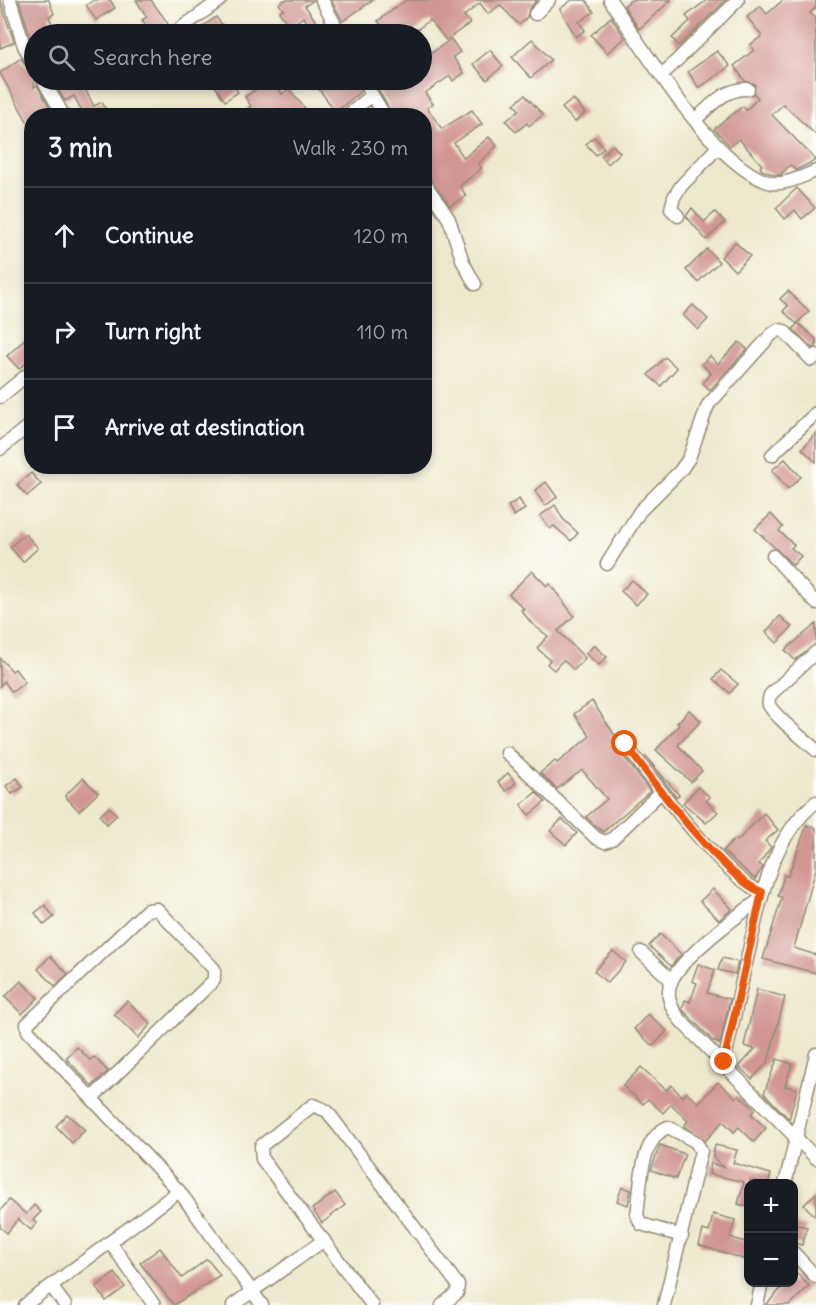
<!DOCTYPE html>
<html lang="en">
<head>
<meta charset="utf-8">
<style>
	body { margin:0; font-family:Delius,sans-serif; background:#20242c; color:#f1f3f6 }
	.controls { position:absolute; right:18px; bottom:18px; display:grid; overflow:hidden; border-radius:12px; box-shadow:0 3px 9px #0003 }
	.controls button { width:54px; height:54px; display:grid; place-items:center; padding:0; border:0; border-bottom:2px solid #363941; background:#171b24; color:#f1f3f6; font:30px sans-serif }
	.stop { position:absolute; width:18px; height:18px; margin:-14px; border:4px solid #ea580c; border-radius:50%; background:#fff }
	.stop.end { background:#ea580c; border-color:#fff; box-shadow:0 2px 6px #0008 }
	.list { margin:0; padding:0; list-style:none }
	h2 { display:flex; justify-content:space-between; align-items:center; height:78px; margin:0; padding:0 24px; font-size:26px }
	h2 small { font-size:20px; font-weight:400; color:#9ea1a6 }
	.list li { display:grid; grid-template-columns:39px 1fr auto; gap:18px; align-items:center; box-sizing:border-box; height:96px; padding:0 24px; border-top:2px solid #363941 }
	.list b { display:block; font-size:22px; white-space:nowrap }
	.list em { font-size:20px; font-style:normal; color:#9ea1a6 }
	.icon { flex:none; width:33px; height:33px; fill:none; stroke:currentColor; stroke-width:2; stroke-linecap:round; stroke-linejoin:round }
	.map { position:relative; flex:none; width:816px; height:1305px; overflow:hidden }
	.search { position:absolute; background:#171b24; box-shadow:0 3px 9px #0003; left:24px; top:24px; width:408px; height:66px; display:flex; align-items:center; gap:15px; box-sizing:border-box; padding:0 21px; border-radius:33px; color:#9ea1a6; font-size:22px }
	.panel { position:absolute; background:#171b24; box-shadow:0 3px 9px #0003; left:24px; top:108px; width:408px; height:366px; border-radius:24px }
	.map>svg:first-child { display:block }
</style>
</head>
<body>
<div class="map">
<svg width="816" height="1305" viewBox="0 0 816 1305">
	<rect width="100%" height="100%" fill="#fdfcf7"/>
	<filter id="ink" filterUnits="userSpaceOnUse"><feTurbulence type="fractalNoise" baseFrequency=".0167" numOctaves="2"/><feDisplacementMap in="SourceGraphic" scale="12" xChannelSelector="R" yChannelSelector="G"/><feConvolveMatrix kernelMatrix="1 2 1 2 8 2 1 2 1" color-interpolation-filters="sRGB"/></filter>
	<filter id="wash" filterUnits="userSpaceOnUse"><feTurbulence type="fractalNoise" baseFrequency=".008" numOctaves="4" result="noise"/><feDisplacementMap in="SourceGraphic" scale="24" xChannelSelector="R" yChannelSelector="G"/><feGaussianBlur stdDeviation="1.35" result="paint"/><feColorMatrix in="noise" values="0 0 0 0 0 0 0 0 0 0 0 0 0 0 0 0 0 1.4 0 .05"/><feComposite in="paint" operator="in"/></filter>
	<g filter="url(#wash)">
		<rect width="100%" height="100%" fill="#eee9ce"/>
		<g id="blocks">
			<g fill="#d19694">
				<path d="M0,0L14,42L0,48Z"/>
				<path d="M19,0H49L54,14L49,16L53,28L30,36Z"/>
				<path d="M94,0H110L115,8L96,20L86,5Z"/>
				<path d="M136,0H151L167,22L169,27L165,34H158L155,31L152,34L142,20L147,17Z"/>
				<path d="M284,0H314L305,6L318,24L312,29L303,17L290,27L279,12L283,9L279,4Z"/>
				<path d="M331,0H373L343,21Z"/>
				<path d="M406,0H537L529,9L527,17L519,25L500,5L488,14L480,3L464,16L470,23L446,40L430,20L411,34H373L383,27L378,21Z"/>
				<path d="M572,0H586L594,12L579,22L585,30L576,37L560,9Z"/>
				<path d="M631,0H671L639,29L624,6Z"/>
				<path d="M707,0H726L679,46L672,38L690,21L686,16Z"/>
				<path d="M783,0H816V7L810,13L816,18V135L783,104L772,115L816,160L796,170L790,165L780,175H774L762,170L760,167L762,165L739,139L730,146L714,129L743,106L746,110L758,98L754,94L755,84L745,81L734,66L754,50L750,45L762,36L747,17L760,6L767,14Z"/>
				<path d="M216,17L229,34H194L202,27Z"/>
				<path d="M611,17L625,38L607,53L591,35Z"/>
				<path d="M451,39L460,52L453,57L464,73L453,81L450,76L425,93L433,104L427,108L442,129L472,110L482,124L454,143L464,158L489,137L497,146L478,164L482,168L460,186L466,196L450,206L424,172V116H393L373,80H422V44L429,55Z"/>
				<path d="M532,39L551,60L531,78L512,57Z"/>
				<path d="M490,50L503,66L487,80L473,64Z"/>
				<path d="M717,51L730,66L699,88L688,72Z"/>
				<path d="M21,58L27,68L34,72V87L37,85L52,112L47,116H32V130L0,73Z"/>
				<path d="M52,80H80L94,106L102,102L106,110L99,116H78L83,113L74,96L65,101Z"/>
				<path d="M211,80H229L238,92L225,101Z"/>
				<path d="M254,80H273L282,94L289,89L311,116H238L251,106L245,97L259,87Z"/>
				<path d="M312,80H356L361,91L336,112Z"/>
				<path d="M525,95L543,115L529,126L527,123L516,132L506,121L519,110L514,104Z"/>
				<path d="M573,99L585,113L575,122L562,108Z"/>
				<path d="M594,137L604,148L596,155L586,144Z"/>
				<path d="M613,145L620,153L608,164L601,156Z"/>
				<path d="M797,188L815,208L802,219L795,210L785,219L776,208Z"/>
				<path d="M692,208L704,222L715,212L725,222L706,240L686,216Z"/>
				<path d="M735,242L750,256L735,271L721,257Z"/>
				<path d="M707,249L719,262L698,282L686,270Z"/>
				<path d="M788,291L809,311L797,324L783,311L788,306L780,299Z"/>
				<path d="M693,305L708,319L698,330L683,315Z"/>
				<path d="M798,323L816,339V347L812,348L793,329Z"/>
				<path d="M26,338L32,344V358L19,369L7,356Z"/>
				<path d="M739,342L747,349L710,390L703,383L711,374L702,364L710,356L718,364Z"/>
				<path d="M665,357L677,368L661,386L648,375Z"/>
				<path d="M816,433V462L802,449Z"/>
				<path d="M785,459L801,477L788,489L772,470Z"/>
				<path d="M31,473L41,484L27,496L17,485Z"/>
				<path d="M546,482L557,497L545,506L535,491Z"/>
				<path d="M519,499L525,509L514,516L508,506Z"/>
				<path d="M555,505L563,519L578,533L571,541L554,526L550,529L540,516Z"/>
				<path d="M771,514L783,527L779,531L794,545L791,548L801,556L793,565L755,529Z"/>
				<path d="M25,534L38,548L23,562L10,547Z"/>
				<path d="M532,571L547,586L550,584L574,616L558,631L585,658L574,670L563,660L554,670L547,664L550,660L537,648L548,636L532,624L521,610L524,609L509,594Z"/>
				<path d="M632,580L647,594L636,605L621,591Z"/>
				<path d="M780,616L792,627L777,643L766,632Z"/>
				<path d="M816,624V644L795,660L785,650Z"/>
				<path d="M594,645L607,657L599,665L586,654Z"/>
				<path d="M0,658L12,671L15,669L25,682L12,692L4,681L0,686Z"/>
				<path d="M721,670L738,684L730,693L713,679Z"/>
				<path d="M592,701L618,740V749L650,791L603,832L586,817L607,799L582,770L557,789L540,773L555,761L557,763L590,736L574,714Z"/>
				<path d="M689,710L701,721L678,745L702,771L691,782L656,750L679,725L677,723Z"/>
				<path d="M645,756L679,795L676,797Z"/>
				<path d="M508,773L516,783L506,791L498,782Z"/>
				<path d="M17,778L23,787L12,794L6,786Z"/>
				<path d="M83,778L98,793L79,811L65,796Z"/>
				<path d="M698,787L710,797L706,801L718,812L706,823L683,803Z"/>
				<path d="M536,792L545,802L529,815L521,805Z"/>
				<path d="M109,807L117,815L107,824L100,816Z"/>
				<path d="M764,813L778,830L765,841L771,847L759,864L763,867L755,879L723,851L735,839L737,841Z"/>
				<path d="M562,819L577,833L566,845L550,831Z"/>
				<path d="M807,825L816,828V869L794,948L816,955V973L763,959L782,897L778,896L784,875L788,876Z"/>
				<path d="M713,889L732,909L719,920L700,901Z"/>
				<path d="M45,905L54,917L44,925L35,913Z"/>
				<path d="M660,934L681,954L671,966L649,946Z"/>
				<path d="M613,951L626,962L607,983L594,971Z"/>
				<path d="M50,956L68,974L55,986L38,969Z"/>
				<path d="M722,958L738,962L735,974L718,970Z"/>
				<path d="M698,964L715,970L707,993L730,999L720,1044L713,1041L682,1009L685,1000L690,1002L697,983L692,981Z"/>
				<path d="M21,981L38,998L22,1014L5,997Z"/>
				<path d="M757,989L785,997L768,1062L752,1079L739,1067L755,1049L744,1046Z"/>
				<path d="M127,1001L151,1024L138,1038L114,1014Z"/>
				<path d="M648,1014L667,1031L653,1046L634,1029Z"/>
				<path d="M77,1047L90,1060L94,1057L108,1071L92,1086L66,1058Z"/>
				<path d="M777,1059L792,1064L785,1086L797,1089L789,1119L764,1093Z"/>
				<path d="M641,1067L666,1090L671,1085L683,1097L687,1092L698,1103L718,1082L736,1098L739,1095L755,1110L751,1114L766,1128L754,1142L739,1127L734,1132L723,1121L705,1141L684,1126L688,1121L671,1104L663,1113L648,1099L643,1104L623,1086Z"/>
				<path d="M67,1114L85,1130L72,1143L56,1126Z"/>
				<path d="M660,1145L685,1154L676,1179L651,1170Z"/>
				<path d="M715,1145L737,1150L733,1163L771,1174L768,1184L750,1180L748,1207L738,1204L744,1182L709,1174L711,1163L725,1168L713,1157Z"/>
				<path d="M622,1187L631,1190L628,1205L617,1201Z"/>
				<path d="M335,1192L345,1205L322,1223L312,1209Z"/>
				<path d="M816,1193V1217L804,1205Z"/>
				<path d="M9,1200L26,1214L34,1205L41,1212L33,1220L37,1223L31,1230L18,1219L7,1233L0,1227V1211Z"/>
				<path d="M713,1214L735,1220L730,1237L748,1243L746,1260L699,1245L703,1230L709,1232Z"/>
				<path d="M794,1224L807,1227L802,1245L794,1243Z"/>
				<path d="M160,1248L182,1278L207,1259L220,1275L174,1305L140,1263Z"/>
				<path d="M794,1270L809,1286L790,1305H766L787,1282H794Z"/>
				<path d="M115,1273L125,1287L106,1301L96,1287Z"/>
			</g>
		</g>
	</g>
	<g filter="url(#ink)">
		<use href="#blocks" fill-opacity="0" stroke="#948a76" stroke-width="1.5"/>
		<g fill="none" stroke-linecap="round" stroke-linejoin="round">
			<defs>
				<g id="minor">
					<path d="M10,0L24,46L34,64"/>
					<path d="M322,0L340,34"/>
					<path d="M610,0C644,49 711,163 768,182C782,187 803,176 816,171"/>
					<path d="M535,14L549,0"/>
					<path d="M173,34L220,0"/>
					<path d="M662,75L738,0"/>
					<path d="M43,80L64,116"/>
					<path d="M372,95L385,116"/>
					<path d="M347,116L372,95L364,80"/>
					<path d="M696,119C712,105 725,88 748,89"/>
					<path d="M424,182L449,219L463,262L475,284"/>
					<path d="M678,216L671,209L674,197L681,186L718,147"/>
					<path d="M0,397L32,371"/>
					<path d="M0,449L32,423"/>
					<path d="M772,455L816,413"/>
					<path d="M773,556L816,603"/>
					<path d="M607,564L640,511L681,470L689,458L708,405L771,335L778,330L784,331L812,360L816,355"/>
					<path d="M816,652L770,695C769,699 768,701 769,705C776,718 804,739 816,750"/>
					<path d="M625,744C650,777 726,881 762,892"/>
					<path d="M507,753L596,838L605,842L612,839L661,792"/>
					<path d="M761,899C738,915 683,956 672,980C664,996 672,1010 682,1022L816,1158"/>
					<path d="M641,952L671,980"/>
					<path d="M724,1062C732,1028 739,993 747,959C760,903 769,840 816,802"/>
					<path d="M93,1097L214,980V969L157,909L147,910L27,1024L28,1031L179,1191L262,1305"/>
					<path d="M785,1184L816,1054"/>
					<path d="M110,1242L154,1305"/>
					<path d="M794,1253L816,1277"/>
					<path d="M51,1286L65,1305"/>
					<path d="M25,1305L179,1191"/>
					<path d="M233,1305L324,1240"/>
					<path d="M372,1305L262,1159L261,1146L313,1105L327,1111L458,1285L457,1293L442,1305"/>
					<path d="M664,1305L701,1151L696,1142L668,1127C639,1139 641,1189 637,1215L641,1224L682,1236"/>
					<path d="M757,1305L762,1282"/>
				</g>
			</defs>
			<use href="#minor" stroke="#948a76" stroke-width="15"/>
			<use href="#minor" stroke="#fff" stroke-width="12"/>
		</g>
	</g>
	<g fill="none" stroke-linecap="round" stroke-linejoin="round" filter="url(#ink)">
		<path stroke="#ea580c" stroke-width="8" d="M625,744C650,777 726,881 762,892L724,1062"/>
	</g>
</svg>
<div class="controls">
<button>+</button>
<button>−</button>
</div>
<div class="stop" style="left:625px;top:744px"></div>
<div class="stop end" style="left:724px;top:1062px"></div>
<div class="search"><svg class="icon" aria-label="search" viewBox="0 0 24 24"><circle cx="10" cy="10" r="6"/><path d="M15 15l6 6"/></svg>Search here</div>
<section class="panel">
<h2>3 min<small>Walk · 230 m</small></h2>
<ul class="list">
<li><svg class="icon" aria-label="ahead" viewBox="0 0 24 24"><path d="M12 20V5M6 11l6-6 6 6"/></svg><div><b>Continue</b></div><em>120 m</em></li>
<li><svg class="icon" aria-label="right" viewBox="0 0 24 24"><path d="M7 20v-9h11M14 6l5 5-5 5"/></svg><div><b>Turn right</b></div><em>110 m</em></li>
<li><svg class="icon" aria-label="arrive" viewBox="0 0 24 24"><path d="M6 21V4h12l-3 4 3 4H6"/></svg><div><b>Arrive at destination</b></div></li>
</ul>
</section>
</div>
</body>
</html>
